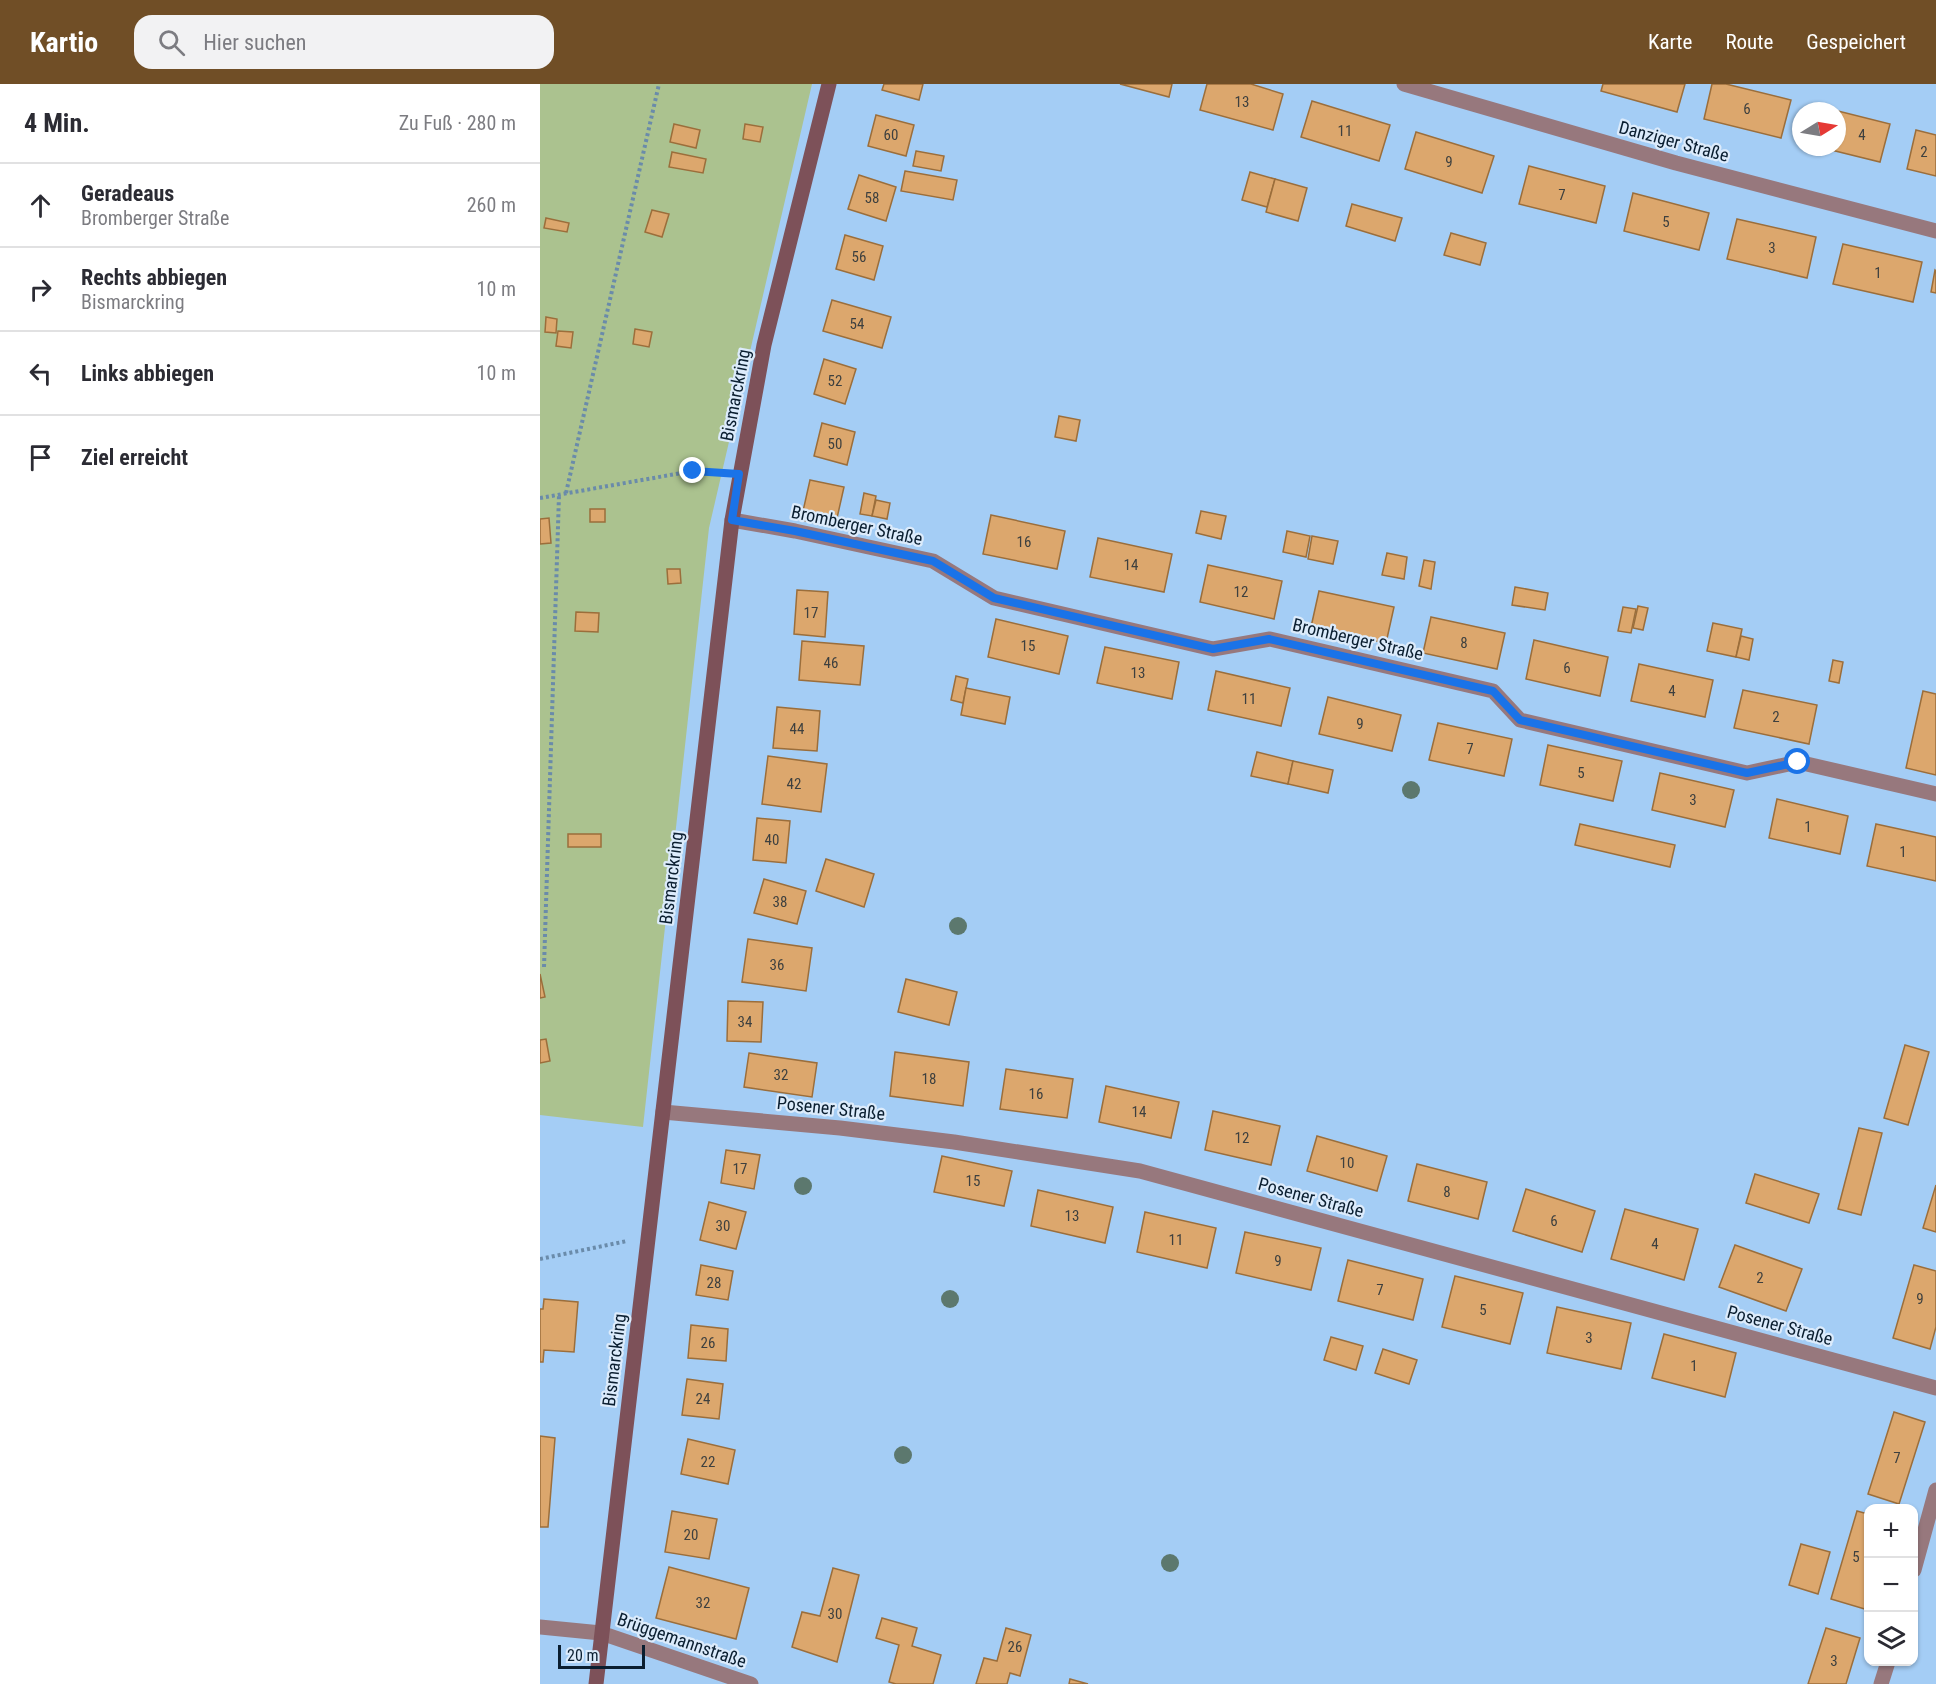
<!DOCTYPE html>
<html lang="de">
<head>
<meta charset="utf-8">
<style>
	body { margin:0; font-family:"Roboto Condensed",sans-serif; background:#f2f2f3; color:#2b2b33 }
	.controls { position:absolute; right:18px; bottom:18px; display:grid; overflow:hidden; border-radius:12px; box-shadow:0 2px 4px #0004 }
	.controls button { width:54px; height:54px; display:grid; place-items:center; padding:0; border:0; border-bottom:2px solid #e1e1e2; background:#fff; color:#2b2b33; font:30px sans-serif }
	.compass { position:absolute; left:1252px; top:18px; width:54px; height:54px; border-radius:50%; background:#fff; box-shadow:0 2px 4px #0004; rotate:79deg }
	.scale { position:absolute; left:18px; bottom:15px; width:87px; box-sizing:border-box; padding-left:6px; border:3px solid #0a1e30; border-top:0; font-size:16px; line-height:21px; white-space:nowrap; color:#0a1e30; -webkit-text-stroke:4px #dcebfb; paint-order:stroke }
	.stop { position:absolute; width:18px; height:18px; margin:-14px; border:4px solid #1a73e8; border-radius:50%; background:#fff }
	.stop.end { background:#1a73e8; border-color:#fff; box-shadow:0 2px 6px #0008 }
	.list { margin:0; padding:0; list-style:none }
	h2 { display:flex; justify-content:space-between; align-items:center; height:78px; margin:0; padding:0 24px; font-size:26px }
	h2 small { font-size:20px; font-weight:400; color:#7c7c81 }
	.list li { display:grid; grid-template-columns:39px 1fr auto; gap:18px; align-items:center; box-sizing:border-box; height:84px; padding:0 24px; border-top:2px solid #e1e1e2 }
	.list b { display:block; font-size:22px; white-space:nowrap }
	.list p { margin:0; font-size:20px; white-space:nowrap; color:#7c7c81 }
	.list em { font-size:20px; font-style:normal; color:#7c7c81 }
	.icon { flex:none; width:33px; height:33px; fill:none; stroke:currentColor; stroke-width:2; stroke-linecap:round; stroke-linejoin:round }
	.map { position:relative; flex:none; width:1396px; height:1600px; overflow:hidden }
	header { display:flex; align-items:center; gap:36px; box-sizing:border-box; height:84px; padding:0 30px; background:#704e26; color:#fff }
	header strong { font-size:28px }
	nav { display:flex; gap:33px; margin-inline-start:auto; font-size:21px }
	.search { width:420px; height:54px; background:#f2f2f3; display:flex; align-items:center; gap:15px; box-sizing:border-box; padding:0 21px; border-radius:18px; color:#7c7c81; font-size:22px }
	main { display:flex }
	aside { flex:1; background:#fff }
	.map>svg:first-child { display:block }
</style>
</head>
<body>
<header>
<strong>Kartio</strong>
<div class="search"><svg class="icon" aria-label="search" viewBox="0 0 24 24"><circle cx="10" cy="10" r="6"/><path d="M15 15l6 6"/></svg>Hier suchen</div>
<nav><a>Karte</a><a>Route</a><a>Gespeichert</a></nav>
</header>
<main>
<aside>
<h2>4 Min.<small>Zu Fuß · 280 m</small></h2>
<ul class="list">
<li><svg class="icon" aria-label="ahead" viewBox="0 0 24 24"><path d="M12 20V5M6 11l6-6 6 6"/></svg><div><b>Geradeaus</b><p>Bromberger Straße</p></div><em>260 m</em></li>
<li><svg class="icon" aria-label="right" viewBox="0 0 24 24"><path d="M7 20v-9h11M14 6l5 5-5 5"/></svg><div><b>Rechts abbiegen</b><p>Bismarckring</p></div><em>10 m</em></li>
<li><svg class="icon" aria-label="left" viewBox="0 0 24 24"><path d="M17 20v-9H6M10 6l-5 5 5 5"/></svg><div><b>Links abbiegen</b></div><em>10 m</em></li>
<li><svg class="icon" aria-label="arrive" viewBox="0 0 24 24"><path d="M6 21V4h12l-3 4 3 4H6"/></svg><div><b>Ziel erreicht</b></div></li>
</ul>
</aside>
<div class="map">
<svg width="1396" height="1600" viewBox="0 0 1396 1600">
	<rect width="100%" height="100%" fill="#a4cdf5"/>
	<path fill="#abc28f" d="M0,0H272L169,444L103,1043L0,1031Z"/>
	<g fill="#dca76d" stroke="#9b6e3b" stroke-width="1.5">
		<path d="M344,0H383L379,16L342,6Z"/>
		<path d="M580,0H632L629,13Z"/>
		<path d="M667,0H711L743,10L733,46L660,26Z"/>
		<path d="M1063,0H1145L1137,28L1061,7Z"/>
		<path d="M1172,0H1186L1251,16L1241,54L1164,35Z"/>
		<path d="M772,17L850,41L839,77L761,53Z"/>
		<path d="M1274,21L1350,40L1340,78L1279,63H1297V27H1272Z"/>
		<path d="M336,31L374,41L366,72L328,62Z"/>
		<path d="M134,40L160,46L156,64L130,58Z"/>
		<path d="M205,40L223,43L220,58L203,55Z"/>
		<path d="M1376,46L1396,51V92L1367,85Z"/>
		<path d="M876,48L954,72L942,109L865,85Z"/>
		<path d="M376,67L404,72L401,87L373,82Z"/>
		<path d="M132,68L166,75L163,89L129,83Z"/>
		<path d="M989,82L1065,102L1056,139L979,120Z"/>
		<path d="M365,87L417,96L413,116L361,107Z"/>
		<path d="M710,88L735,95L727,123L702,116Z"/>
		<path d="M319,91L356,103L346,137L308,125Z"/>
		<path d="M735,95L767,104L758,137L726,128Z"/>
		<path d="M1093,109L1169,129L1159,166L1084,147Z"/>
		<path d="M812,120L862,134L855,157L806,142Z"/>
		<path d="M112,126L129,130L122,153L105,148Z"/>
		<path d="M6,134L29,139L27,148L4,144Z"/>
		<path d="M1197,135L1276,153L1267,194L1187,175Z"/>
		<path d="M911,149L946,159L940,181L904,171Z"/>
		<path d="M305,151L343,162L334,196L296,185Z"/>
		<path d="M1303,160L1382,178L1373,218L1293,200Z"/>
		<path d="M1395,186L1396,187V209L1391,208Z"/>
		<path d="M292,216L351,233L342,264L283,247Z"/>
		<path d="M6,233L17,235L16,249L5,248Z"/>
		<path d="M95,245L112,248L109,263L93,260Z"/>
		<path d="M18,247L33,248L31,264L16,262Z"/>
		<path d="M284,275L316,285L305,320L274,310Z"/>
		<path d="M519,332L540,336L536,357L515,353Z"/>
		<path d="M282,339L315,348L307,381L274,372Z"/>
		<path d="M270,396L304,403L295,443L261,436Z"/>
		<path d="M324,409L336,412L332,432L320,430Z"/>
		<path d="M336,416L350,419L347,435L332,432Z"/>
		<rect x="50" y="425" width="15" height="13"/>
		<path d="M661,427L686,432L681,455L656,449Z"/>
		<path d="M451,431L525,447L517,485L443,470Z"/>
		<path d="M9,434L11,459L0,460V435Z"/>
		<path d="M747,447L770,452L766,473L743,468Z"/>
		<path d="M772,452L798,457L793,480L768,475Z"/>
		<path d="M558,454L632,470L624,508L550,493Z"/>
		<path d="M847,469L867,473L864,495L842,491Z"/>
		<path d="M884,476L895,478L891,505L879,502Z"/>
		<path d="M668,481L742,497L734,535L660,518Z"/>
		<path d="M127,485H140L141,499L128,500Z"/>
		<path d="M975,503L1008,509L1005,526L972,521Z"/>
		<path d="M257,506L288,508L285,553L254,550Z"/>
		<path d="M779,507L854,523L846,559L771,543Z"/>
		<path d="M1098,522L1108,524L1103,546L1093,544Z"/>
		<path d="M1083,523L1096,525L1091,549L1078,547Z"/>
		<path d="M36,528L59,529L58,548L35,547Z"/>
		<path d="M891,533L965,549L957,585L883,569Z"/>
		<path d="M456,535L528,552L519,590L448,573Z"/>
		<path d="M1173,539L1202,545L1196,573L1167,567Z"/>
		<path d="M1201,552L1213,555L1209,576L1196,573Z"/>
		<path d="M994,556L1068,573L1060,612L986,595Z"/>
		<path d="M262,557L324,562L320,601L259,596Z"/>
		<path d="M565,563L639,578L632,615L557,599Z"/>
		<path d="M1293,576L1303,578L1299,599L1289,597Z"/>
		<path d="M1099,580L1173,596L1165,633L1091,617Z"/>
		<path d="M676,587L750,604L741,642L668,626Z"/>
		<path d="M416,592L428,595L423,619L411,616Z"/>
		<path d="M426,604L470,613L465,640L421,631Z"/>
		<path d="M1203,606L1277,621L1269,660L1194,644Z"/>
		<path d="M1383,607L1396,610V691L1366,684Z"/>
		<path d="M788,613L861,631L852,667L779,650Z"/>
		<path d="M237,623L280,627L277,667L233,664Z"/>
		<path d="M898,639L972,655L964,692L889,676Z"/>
		<path d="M1008,661L1082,677L1073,717L1000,701Z"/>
		<path d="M717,668L753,677L748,700L711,692Z"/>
		<path d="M228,672L287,680L281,728L222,720Z"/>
		<path d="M753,677L793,686L788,709L748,700Z"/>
		<path d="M1120,689L1194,706L1185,743L1112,726Z"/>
		<path d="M1237,715L1308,732L1300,770L1229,754Z"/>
		<path d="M217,734L250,737L246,779L213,776Z"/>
		<path d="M1040,740L1135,761L1130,783L1035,761Z"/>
		<path d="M1336,740L1396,753V797L1327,782Z"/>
		<rect x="28" y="750" width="33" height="13"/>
		<path d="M286,775L334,790L324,823L276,807Z"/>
		<path d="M224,795L266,807L257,840L214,829Z"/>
		<path d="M208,855L272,864L266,907L202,898Z"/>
		<path d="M0,890L5,913L0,914Z"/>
		<path d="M366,895L417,908L409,941L358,928Z"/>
		<path d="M188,917L223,918L221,958L187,957Z"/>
		<path d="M6,955L10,977L0,979V956Z"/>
		<path d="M1365,961L1389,968L1368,1041L1344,1034Z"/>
		<path d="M355,968L429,978L423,1022L350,1012Z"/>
		<path d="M209,969L277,979L272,1013L204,1003Z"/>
		<path d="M466,985L533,995L527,1034L460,1025Z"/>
		<path d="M566,1002L639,1018L631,1054L559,1038Z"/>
		<path d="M673,1027L740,1042L731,1081L665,1066Z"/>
		<path d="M1319,1044L1342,1049L1321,1131L1298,1125Z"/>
		<path d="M777,1052L847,1072L837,1107L767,1087Z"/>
		<path d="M186,1066L220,1071L214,1105L181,1099Z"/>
		<path d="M402,1072L472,1087L464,1122L394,1108Z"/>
		<path d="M877,1080L947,1098L938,1135L868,1117Z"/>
		<path d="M1215,1090L1279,1110L1269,1139L1206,1119Z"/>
		<path d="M1396,1101V1148L1383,1144Z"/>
		<path d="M986,1105L1055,1127L1042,1168L973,1147Z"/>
		<path d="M498,1106L573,1123L565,1159L491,1142Z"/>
		<path d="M169,1118L206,1128L196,1165L160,1156Z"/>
		<path d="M1085,1125L1158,1145L1144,1196L1071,1175Z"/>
		<path d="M605,1128L676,1144L667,1184L597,1168Z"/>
		<path d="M705,1148L781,1164L771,1206L696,1189Z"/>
		<path d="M1195,1161L1262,1185L1246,1227L1179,1203Z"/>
		<path d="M808,1176L883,1195L873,1236L798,1217Z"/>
		<path d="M161,1181L193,1187L188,1216L156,1211Z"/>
		<path d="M1374,1181L1396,1187V1243L1390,1265L1353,1254Z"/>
		<path d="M915,1192L983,1209L970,1260L902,1243Z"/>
		<path d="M4,1215L38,1218L34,1268L4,1266L3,1278H0V1225H3Z"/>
		<path d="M1017,1223L1091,1239L1081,1285L1007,1269Z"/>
		<path d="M151,1241L188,1245L186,1277L148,1274Z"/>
		<path d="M1124,1250L1196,1269L1185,1313L1112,1294Z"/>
		<path d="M791,1253L823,1262L816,1286L784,1276Z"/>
		<path d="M843,1265L877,1276L869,1300L835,1289Z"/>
		<path d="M147,1295L183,1300L179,1335L142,1331Z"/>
		<path d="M1354,1328L1385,1338L1359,1420L1328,1410Z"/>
		<path d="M0,1352L15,1354L8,1443H0Z"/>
		<path d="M148,1355L195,1366L188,1400L141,1390Z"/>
		<path d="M132,1427L177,1435L169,1475L125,1468Z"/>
		<path d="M1317,1427L1328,1430V1526L1291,1515Z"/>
		<path d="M1261,1460L1290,1468L1278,1510L1249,1501Z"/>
		<path d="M129,1483L209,1504L196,1555L116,1534Z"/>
		<path d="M293,1484L319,1491L297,1578L252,1563L262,1528L280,1532Z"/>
		<path d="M342,1534L377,1544L372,1562L401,1571L393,1600H356L349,1598L359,1561L336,1554Z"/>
		<path d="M466,1544L491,1551L480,1592L470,1589L467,1600H436L444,1574L457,1577Z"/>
		<path d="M1286,1544L1320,1554L1306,1600H1268Z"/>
		<path d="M530,1595L548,1600H529Z"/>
	</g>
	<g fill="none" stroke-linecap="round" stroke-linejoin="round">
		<g stroke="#6a8baa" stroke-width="4" stroke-dasharray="3 3" stroke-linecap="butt">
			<path d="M26,409L119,0"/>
			<path d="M0,414L153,387L180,389"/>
			<path d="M4,883L19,411"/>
			<path d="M0,1175L87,1157"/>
		</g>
		<g stroke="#97787d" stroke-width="15">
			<path d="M864,0L1136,79L1396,147"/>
			<path d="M192,436L255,447L393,477L454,514L673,565L730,555L953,607L980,636L1207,689L1258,678L1396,710"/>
			<path d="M123,1028L300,1044L414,1058L600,1087L1396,1304"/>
			<path d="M1374,1486L1396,1406"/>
			<path d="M0,1543L61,1549L211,1600"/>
			<path d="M1341,1600L1348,1578"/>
		</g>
		<path stroke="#7d5159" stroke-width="15" d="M56,1600L192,436L224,261L289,0"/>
	</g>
	<g fill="#5c786e">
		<circle cx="871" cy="706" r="9"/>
		<circle cx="418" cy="842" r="9"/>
		<circle cx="263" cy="1102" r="9"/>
		<circle cx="410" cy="1215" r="9"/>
		<circle cx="363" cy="1371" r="9"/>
		<circle cx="630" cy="1479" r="9"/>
	</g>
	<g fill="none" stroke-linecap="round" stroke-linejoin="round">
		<path stroke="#1a73e8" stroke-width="8" d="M153,387L199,390L192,436L255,447L393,477L454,514L673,565L729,555L953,607L980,636L1207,689L1258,678"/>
	</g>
	<g text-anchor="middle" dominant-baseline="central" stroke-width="4.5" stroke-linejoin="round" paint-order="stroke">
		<g font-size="15" fill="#3e403f">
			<text x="702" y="18">13</text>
			<text x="1207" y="25">6</text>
			<text x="805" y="47">11</text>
			<text x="351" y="51">60</text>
			<text x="1322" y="51">4</text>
			<text x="1384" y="68">2</text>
			<text x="909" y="78">9</text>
			<text x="1022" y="111">7</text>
			<text x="332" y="114">58</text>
			<text x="1126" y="138">5</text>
			<text x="1232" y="164">3</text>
			<text x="319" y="173">56</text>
			<text x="1338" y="189">1</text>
			<text x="317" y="240">54</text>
			<text x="295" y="297">52</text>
			<text x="295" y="360">50</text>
			<text x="484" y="458">16</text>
			<text x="591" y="481">14</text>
			<text x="701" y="508">12</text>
			<text x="271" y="529">17</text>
			<text x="924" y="559">8</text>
			<text x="488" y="562">15</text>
			<text x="291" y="579">46</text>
			<text x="1027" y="584">6</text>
			<text x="598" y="589">13</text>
			<text x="1132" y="607">4</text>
			<text x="709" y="615">11</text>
			<text x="1236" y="633">2</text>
			<text x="820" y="640">9</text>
			<text x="257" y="645">44</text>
			<text x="930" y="665">7</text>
			<text x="1041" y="689">5</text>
			<text x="254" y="700">42</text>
			<text x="1153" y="716">3</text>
			<text x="1268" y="743">1</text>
			<text x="232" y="756">40</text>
			<text x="1363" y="768">1</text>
			<text x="240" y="818">38</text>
			<text x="237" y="881">36</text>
			<text x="205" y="938">34</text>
			<text x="241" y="991">32</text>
			<text x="389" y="995">18</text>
			<text x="496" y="1010">16</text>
			<text x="599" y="1028">14</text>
			<text x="702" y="1054">12</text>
			<text x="807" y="1079">10</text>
			<text x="200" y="1085">17</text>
			<text x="433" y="1097">15</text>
			<text x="907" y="1108">8</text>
			<text x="532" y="1132">13</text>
			<text x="1014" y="1137">6</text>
			<text x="183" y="1142">30</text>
			<text x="636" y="1156">11</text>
			<text x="1115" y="1160">4</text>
			<text x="738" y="1177">9</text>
			<text x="1220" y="1194">2</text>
			<text x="174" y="1199">28</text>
			<text x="840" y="1206">7</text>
			<text x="1380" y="1215">9</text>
			<text x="943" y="1226">5</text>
			<text x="1049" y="1254">3</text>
			<text x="168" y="1259">26</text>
			<text x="1154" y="1282">1</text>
			<text x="163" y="1315">24</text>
			<text x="1357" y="1374">7</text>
			<text x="168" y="1378">22</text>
			<text x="151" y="1451">20</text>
			<text x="1316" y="1473">5</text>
			<text x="163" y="1519">32</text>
			<text x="295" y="1530">30</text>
			<text x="475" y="1563">26</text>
			<text x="1294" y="1577">3</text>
		</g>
		<g font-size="18" fill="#0a1e30" stroke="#dcebfb">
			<text transform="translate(1134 57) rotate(15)">Danziger Straße</text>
			<text transform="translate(195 311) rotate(-79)">Bismarckring</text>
			<text transform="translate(317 441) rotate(12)">Bromberger Straße</text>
			<text transform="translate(818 555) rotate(13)">Bromberger Straße</text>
			<text transform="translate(131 794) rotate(-83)">Bismarckring</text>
			<text transform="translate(291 1024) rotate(6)">Posener Straße</text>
			<text transform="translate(771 1113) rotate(15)">Posener Straße</text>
			<text transform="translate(1240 1241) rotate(15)">Posener Straße</text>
			<text transform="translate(74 1276) rotate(-83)">Bismarckring</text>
			<text transform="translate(142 1556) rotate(19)">Brüggemannstraße</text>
		</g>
	</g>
</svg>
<div class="controls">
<button>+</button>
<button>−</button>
<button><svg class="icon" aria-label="layers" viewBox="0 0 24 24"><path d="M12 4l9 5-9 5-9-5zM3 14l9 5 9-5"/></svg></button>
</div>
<svg class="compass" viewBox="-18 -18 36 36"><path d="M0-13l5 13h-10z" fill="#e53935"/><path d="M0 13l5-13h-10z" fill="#7c7c81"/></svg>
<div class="scale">20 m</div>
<div class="stop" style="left:1258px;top:678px"></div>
<div class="stop end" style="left:153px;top:387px"></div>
</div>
</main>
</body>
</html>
